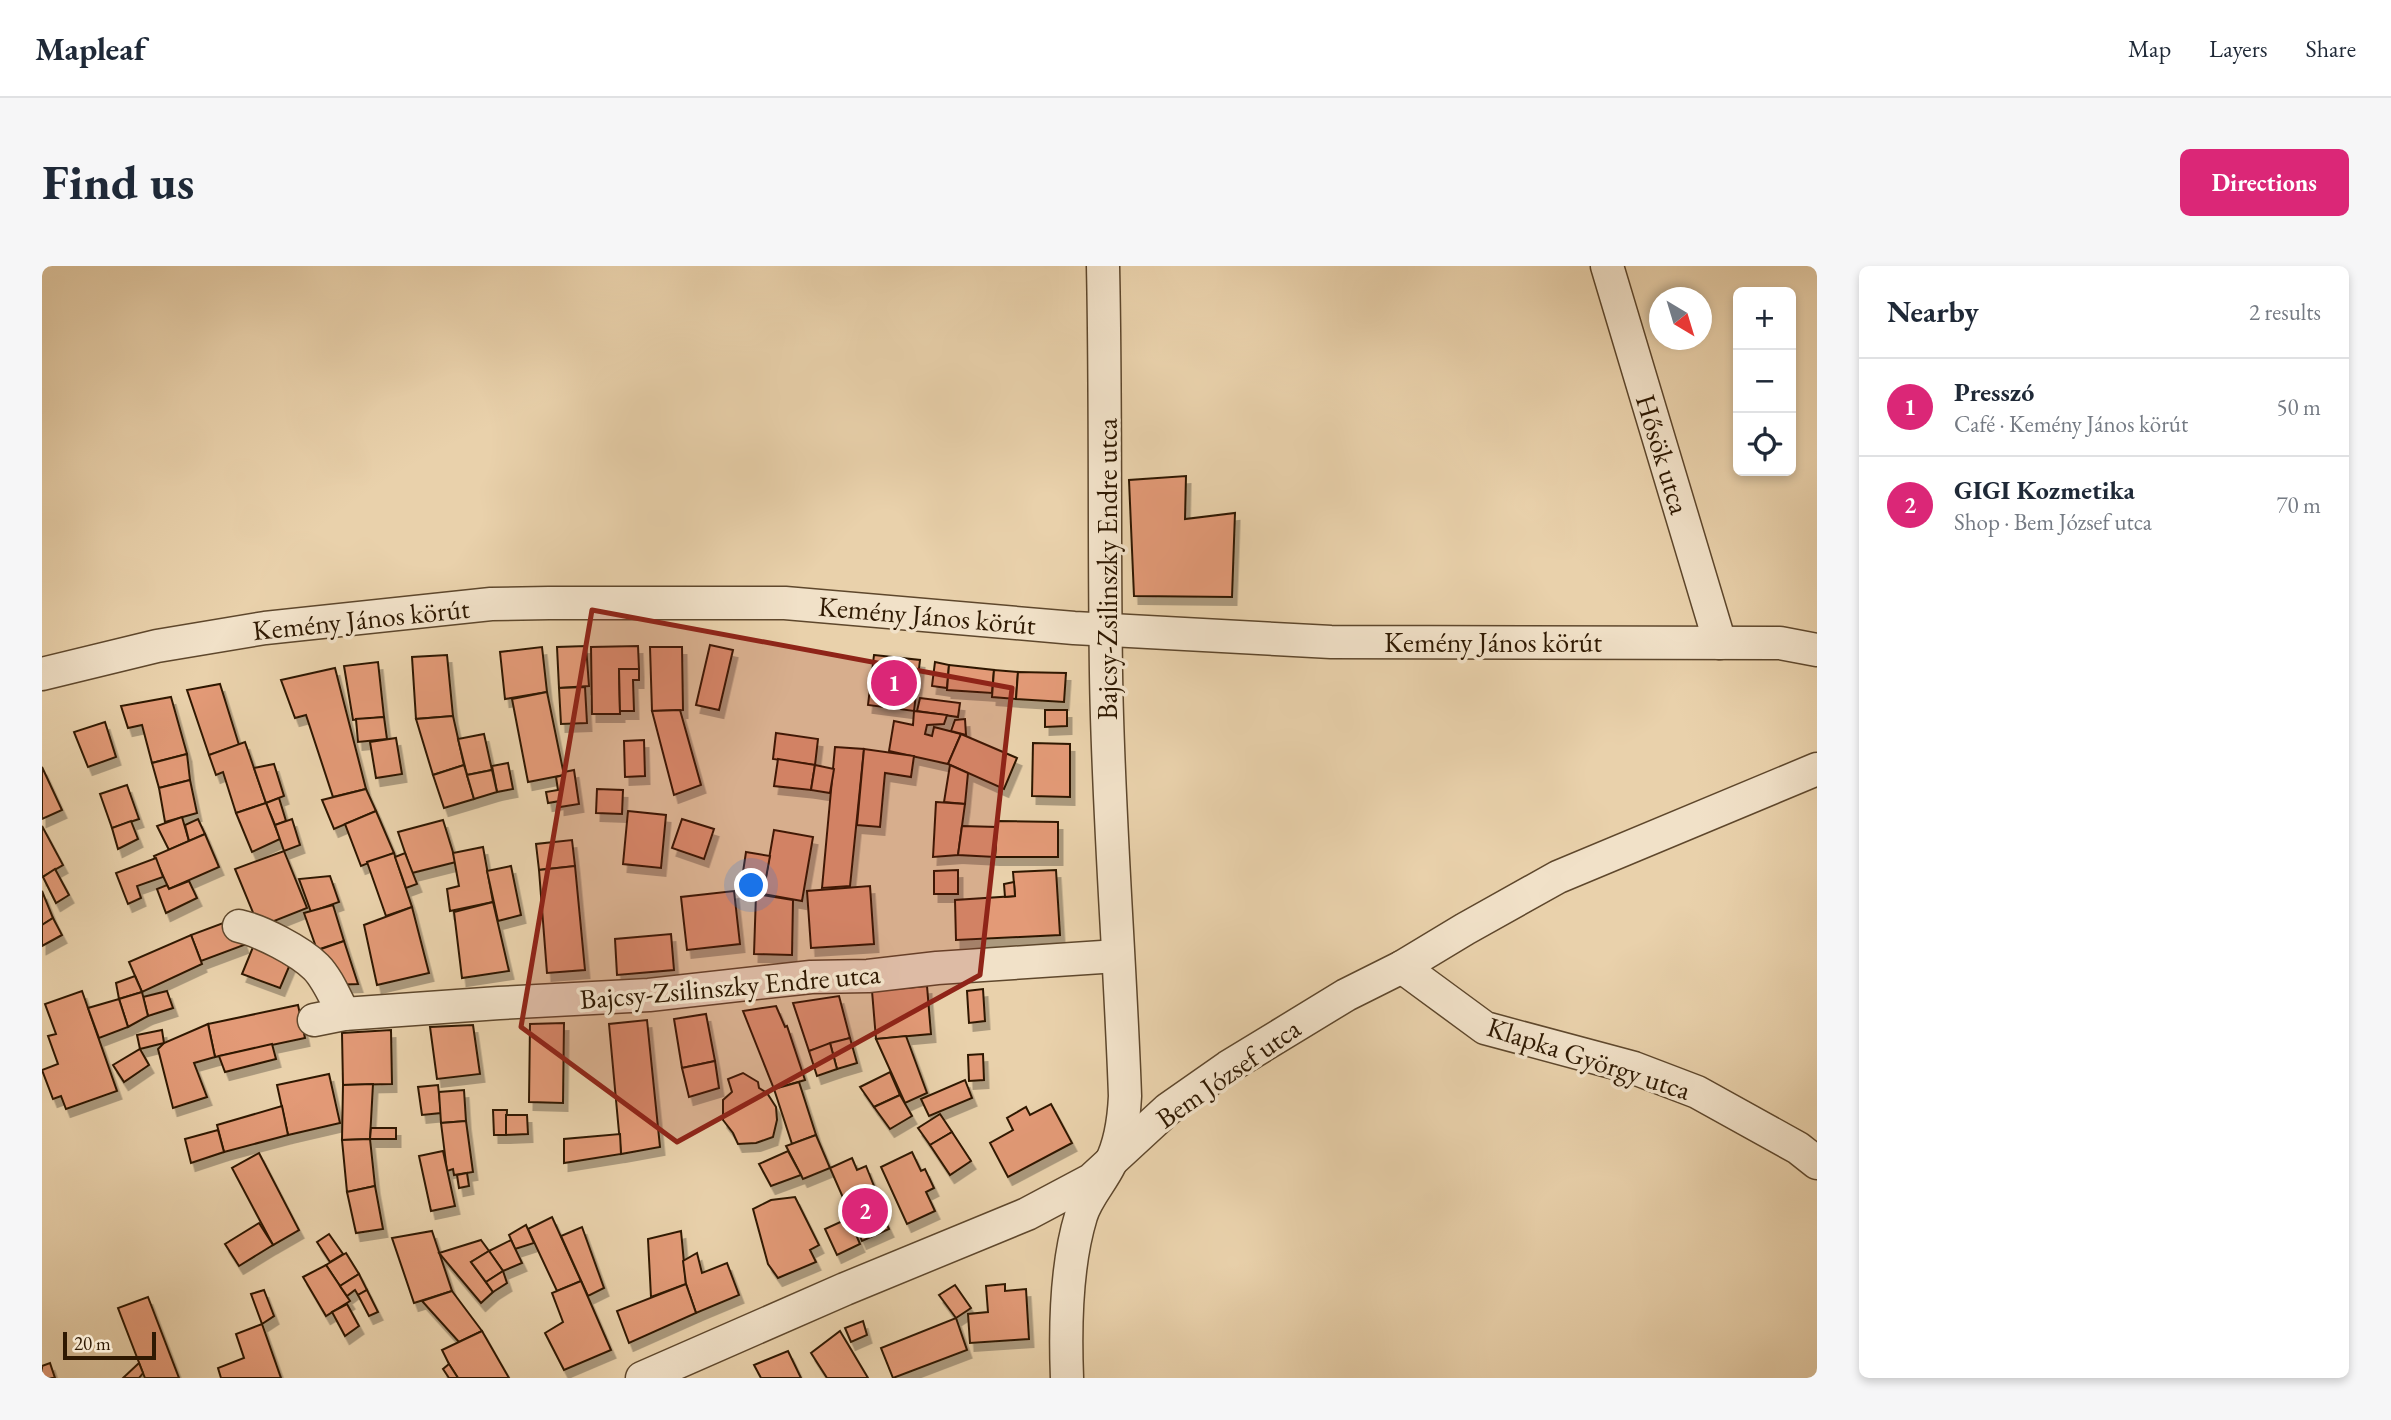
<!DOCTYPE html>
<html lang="en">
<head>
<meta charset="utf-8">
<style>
	body { margin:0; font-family:"EB Garamond",serif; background:#f6f6f7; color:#1f2937 }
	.controls { position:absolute; right:21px; top:21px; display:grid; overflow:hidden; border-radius:10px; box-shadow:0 4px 10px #0003 }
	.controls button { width:63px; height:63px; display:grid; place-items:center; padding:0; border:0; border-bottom:2px solid #e0e1e3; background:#fff; color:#1f2937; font:35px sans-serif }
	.compass { position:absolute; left:1607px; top:21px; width:63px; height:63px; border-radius:50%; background:#fff; box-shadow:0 4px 10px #0003; rotate:142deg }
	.scale { position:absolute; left:21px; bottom:18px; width:93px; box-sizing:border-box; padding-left:7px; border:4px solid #2f1902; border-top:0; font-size:19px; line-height:24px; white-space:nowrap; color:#2f1902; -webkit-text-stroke:5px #f1e1c8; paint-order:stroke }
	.you { position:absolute; left:710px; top:620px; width:24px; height:24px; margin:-18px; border:5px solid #fff; border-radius:50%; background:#1a73e8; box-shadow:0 0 0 10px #1a73e833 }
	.badge { display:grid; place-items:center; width:46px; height:46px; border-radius:50%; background:#db2777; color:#fff; font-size:23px; font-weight:700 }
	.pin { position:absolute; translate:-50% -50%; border:4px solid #fff; box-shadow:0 2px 7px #0006 }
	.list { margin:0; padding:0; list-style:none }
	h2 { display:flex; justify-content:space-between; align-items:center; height:91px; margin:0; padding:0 28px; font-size:30px }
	h2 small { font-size:23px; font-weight:400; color:#747a83 }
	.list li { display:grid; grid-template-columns:46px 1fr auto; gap:21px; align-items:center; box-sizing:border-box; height:98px; padding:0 28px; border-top:2px solid #e0e1e3 }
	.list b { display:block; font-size:26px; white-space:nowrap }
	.list p { margin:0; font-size:23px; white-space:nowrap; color:#747a83 }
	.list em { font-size:23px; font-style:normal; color:#747a83 }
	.icon { flex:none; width:38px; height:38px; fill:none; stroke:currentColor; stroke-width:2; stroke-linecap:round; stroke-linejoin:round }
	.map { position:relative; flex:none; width:1775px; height:1112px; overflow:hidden; border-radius:10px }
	header { display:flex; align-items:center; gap:42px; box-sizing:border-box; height:98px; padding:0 35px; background:#fff; border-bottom:2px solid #e0e1e3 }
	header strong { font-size:33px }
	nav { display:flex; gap:38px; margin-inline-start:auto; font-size:24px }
	.intro { display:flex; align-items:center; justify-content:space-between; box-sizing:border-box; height:168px; padding:0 42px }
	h1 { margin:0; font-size:49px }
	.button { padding:18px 32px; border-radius:10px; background:#db2777; color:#fff; font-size:24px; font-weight:700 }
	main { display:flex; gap:42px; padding:0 42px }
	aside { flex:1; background:#fff; border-radius:10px; box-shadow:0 4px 10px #0003 }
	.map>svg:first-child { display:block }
</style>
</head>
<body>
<header>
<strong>Mapleaf</strong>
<nav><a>Map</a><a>Layers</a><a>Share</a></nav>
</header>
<div class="intro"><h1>Find us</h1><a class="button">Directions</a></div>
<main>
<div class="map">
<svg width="1775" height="1112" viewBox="0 0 1775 1112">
	<defs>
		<filter id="shadow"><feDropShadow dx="4.5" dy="8" stdDeviation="0" flood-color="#0004"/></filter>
	</defs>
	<rect width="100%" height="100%" fill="#e9d1ab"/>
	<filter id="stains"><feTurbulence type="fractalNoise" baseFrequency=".00286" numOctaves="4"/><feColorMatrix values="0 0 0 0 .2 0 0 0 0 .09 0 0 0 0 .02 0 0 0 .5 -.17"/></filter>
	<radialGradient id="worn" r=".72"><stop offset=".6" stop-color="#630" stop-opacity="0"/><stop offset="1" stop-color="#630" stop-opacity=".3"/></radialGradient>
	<g fill="#e39a77" stroke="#2f1902" stroke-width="2" filter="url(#shadow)">
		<path d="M1144,210L1143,253L1193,247L1190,331L1092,330L1087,214Z"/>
		<path d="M668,379L691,384L677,444L654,439Z"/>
		<path d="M544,380L547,420L517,422L515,381Z"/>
		<path d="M596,380L597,403H577L578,448H550L549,381Z"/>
		<path d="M500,381L505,426L463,433L458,386Z"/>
		<path d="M608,381H640L641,444L610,445Z"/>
		<path d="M405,389L411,450L374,453L370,391Z"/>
		<path d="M832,389L878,394L872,445L826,439Z"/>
		<path d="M336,396L342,451L311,454L302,400Z"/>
		<path d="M893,396L907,399L905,422L890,420Z"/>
		<path d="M907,399L952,404L950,427L905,424Z"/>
		<path d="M293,402L324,523L291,531L264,449L253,452L239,414Z"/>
		<path d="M577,403H597V414H591L592,445H578Z"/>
		<path d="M952,404L976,406L974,433L950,431Z"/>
		<path d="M976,406L1024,407L1022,436L974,433Z"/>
		<path d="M178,418L197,479L167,489L145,424Z"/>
		<path d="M543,421L545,457L519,458L517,422Z"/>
		<path d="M505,426L522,509L486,516L470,433Z"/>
		<path d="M129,431L145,488L110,497L100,459L86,462L79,440Z"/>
		<path d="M878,432L918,437L916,451L875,445Z"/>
		<path d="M638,444L659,519L632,529L610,445Z"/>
		<path d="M1003,444H1025V460L1003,461Z"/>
		<path d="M872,445L905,449L902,458L885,459L883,468L890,470L892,461L919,468L906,498L847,485L852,455L871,459Z"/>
		<path d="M411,450L422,499L391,509L374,453Z"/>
		<path d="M342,451L345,473L316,476L314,453Z"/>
		<path d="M923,453L924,469L909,465L913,454Z"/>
		<path d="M63,456L74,491L46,501L32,466Z"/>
		<path d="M734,467L776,473L773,499L731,493Z"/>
		<path d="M442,468L450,504L425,509L416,473Z"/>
		<path d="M919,468L975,492L962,523L906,498Z"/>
		<path d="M354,472L360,508L334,512L328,476Z"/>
		<path d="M602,474L603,510L583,511L582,475Z"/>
		<path d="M203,476L224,537L194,547L181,506L174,509L167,489Z"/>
		<path d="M991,477L1028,478V531L990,530Z"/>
		<path d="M793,481L822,483L808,620L780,622Z"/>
		<path d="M822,483L872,490L869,511L843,507L838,561L815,559Z"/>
		<path d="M145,488L148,514L117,522L110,497Z"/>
		<path d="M736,493L773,499L769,524L732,520Z"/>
		<path d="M466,497L471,523L455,526L450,500Z"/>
		<path d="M232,498L242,530L224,537L212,502Z"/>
		<path d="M422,499L432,533L402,542L391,509Z"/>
		<path d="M773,499L792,503L788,527L769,524Z"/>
		<path d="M908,499L926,507L923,538L902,536Z"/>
		<path d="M0,501L20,544L0,553Z"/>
		<path d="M450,504L455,526L432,533L425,509Z"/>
		<path d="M532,504L537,538L518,541V535L506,537L504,526L516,524L514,511L522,509V506Z"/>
		<path d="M148,514L155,547L123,556L117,522Z"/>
		<path d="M85,519L97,553L70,562L58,528Z"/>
		<path d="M324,523L334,545L292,563L280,534Z"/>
		<path d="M555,523L581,524L580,548L554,547Z"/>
		<path d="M237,532L244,555L233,559L224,537Z"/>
		<path d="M894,536L923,538L916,589L891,591Z"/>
		<path d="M224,537L238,573L210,586L194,547Z"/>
		<path d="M334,545L352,587L319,600L303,558Z"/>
		<path d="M586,545L624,549L619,602L581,598Z"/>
		<path d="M140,551L147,575L127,584L115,560Z"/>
		<path d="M156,553L163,568L147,575L143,559Z"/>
		<path d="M250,553L258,579L242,585L233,559Z"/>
		<path d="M640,553L672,563L662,593L630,582Z"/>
		<path d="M401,554L414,596L370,607L356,566Z"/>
		<path d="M89,555L96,573L76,583L70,562Z"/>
		<path d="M955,555L1016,556V591H953Z"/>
		<path d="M0,560L21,599L0,611Z"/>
		<path d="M920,560L955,561L953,591L916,589Z"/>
		<path d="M732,564L771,571L760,635L721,628Z"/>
		<path d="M163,568L177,601L127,623L112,590Z"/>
		<path d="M530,574L533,600L497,604L494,578Z"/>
		<path d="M441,581L451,636L408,645L405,623L417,620L411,587Z"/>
		<path d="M242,585L265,642L217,661L193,603Z"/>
		<path d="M704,586L728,590L721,628L698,626Z"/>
		<path d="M352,587L370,641L344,650L325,596Z"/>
		<path d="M363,587L375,618L364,622L353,591Z"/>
		<path d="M114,592L121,611L95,620L99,632L86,638L74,607Z"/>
		<path d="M469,600L479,649L456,655L445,605Z"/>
		<path d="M533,600L543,704L505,707L497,604Z"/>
		<path d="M13,603L27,629L14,637L1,611Z"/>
		<path d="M916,604V628H892V605Z"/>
		<path d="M1014,604L1018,669L914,674L913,634L973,630L971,606Z"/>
		<path d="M288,610L297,636L269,646L257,613Z"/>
		<path d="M147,615L155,632L124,647L115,623L125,619L127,623Z"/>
		<path d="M972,616L973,630L963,631L962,618Z"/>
		<path d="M828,620L832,678L769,682L765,625Z"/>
		<path d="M0,625L11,652L0,659Z"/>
		<path d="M692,625L698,678L645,684L639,631Z"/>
		<path d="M714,628L751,634L750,689L712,688Z"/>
		<path d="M451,636L467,705L420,712L412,646Z"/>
		<path d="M291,639L302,675L275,684L262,647Z"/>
		<path d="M370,641L387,707L335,719L322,659Z"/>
		<path d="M11,652L20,669L0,680V659Z"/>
		<path d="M192,653L202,679L159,695L149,669Z"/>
		<path d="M629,668L632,704L575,709L573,673Z"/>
		<path d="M149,669L160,698L100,726L87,696Z"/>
		<path d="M302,675L316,718L291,719L279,683Z"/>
		<path d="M211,681L249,696L238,722L200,708Z"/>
		<path d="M93,710L100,726L77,733L74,717Z"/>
		<path d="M885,720L889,768L834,773L830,725Z"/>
		<path d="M941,723L943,755L927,757L925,725Z"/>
		<path d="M40,725L75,825L24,843L19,830L11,833L0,804L16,798L6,770L14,768L3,738Z"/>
		<path d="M125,725L131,742L106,750L101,731Z"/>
		<path d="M100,726L106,750L86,761L77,733Z"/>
		<path d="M797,730L808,772L767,785L751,737Z"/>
		<path d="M77,733L86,761L57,772L46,742Z"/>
		<path d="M256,739L263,772L173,791L166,758Z"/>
		<path d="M734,740L743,761L745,760L763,814L732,823L701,745Z"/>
		<path d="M664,748L673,795L640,802L632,753Z"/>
		<path d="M605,754L618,881L579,888L567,758Z"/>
		<path d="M522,757L521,837L487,836L488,758Z"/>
		<path d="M166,758L173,791L152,797L165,831L131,842L116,783L122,777Z"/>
		<path d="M431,759L438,808L395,813L388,761Z"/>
		<path d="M120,764L122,777L98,783L95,769Z"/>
		<path d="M349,764L350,818L301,819L300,767Z"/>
		<path d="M864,770L885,827L863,837L834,773Z"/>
		<path d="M808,772L815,797L795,803L788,777Z"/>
		<path d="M788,777L795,803L775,810L767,785Z"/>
		<path d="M230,778L234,793L183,806L177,790Z"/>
		<path d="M98,783L107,799L82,816L71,799Z"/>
		<path d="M941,788L942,814L927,815L926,789Z"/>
		<path d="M673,795L677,822L647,831L640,802Z"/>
		<path d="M848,806L858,829L832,841L818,821Z"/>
		<path d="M701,807L716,816L717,822L725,827L734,841L735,854L731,871L714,877L696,878L691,867L681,854V834L690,826L686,813Z"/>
		<path d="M287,808L298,857L246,869L235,819Z"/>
		<path d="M923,814L930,832L887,850L879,833Z"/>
		<path d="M757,816L774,869L750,878L732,823Z"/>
		<path d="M331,818L328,873L300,874L301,819Z"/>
		<path d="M396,819L399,847L380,849L376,821Z"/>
		<path d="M422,824L424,855L399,857L397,826Z"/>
		<path d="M858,829L870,850L848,863L832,841Z"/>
		<path d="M1009,838L1030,877L966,911L948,877L971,864L965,852L984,841L988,849Z"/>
		<path d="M240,840L246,869L182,886L175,859Z"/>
		<path d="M451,844H465L464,869H452Z"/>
		<path d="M898,848L910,866L888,879L876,862Z"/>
		<path d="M464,849H485L486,868L464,869Z"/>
		<path d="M424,855L431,906L412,909L411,903L405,905L399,857Z"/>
		<path d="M329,862H354V873H328Z"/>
		<path d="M176,864L182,886L149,897L143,873Z"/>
		<path d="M910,866L929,895L908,909L888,879Z"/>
		<path d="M578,868L579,888L522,897V873Z"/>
		<path d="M774,869L788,902L761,913L744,880Z"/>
		<path d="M328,873L333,920L305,926L300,874Z"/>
		<path d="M401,885L413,940L389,945L377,890Z"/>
		<path d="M746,885L759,909L729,920L717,898Z"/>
		<path d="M870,886L879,905L883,903L892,922L884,926L893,945L865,958L839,901Z"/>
		<path d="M217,887L257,964L231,979L190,902Z"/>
		<path d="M810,892L815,904L824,900L834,925L830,927L847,963L820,975L788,902Z"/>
		<path d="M425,907L427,920L417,922L415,909Z"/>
		<path d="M333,920L341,963L314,967L305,926Z"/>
		<path d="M753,931L777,979L768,984L774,996L736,1012L726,998L711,943L729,934Z"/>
		<path d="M510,951L539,1015L515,1025L486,963Z"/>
		<path d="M807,952L818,978L795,989L783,963Z"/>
		<path d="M217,957L231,979L197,1000L183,978Z"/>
		<path d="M484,959L492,977L473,983L467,969Z"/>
		<path d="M540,961L562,1022L546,1030L519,970Z"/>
		<path d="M390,965L410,1025L372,1037L350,972Z"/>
		<path d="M639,965L644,1018L609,1031L606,973Z"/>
		<path d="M287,968L301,988L288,996L275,976Z"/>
		<path d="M439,974L447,985L429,996L451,1026L439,1037L397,987Z"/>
		<path d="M469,974L480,997L461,1005L447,985Z"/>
		<path d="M447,985L461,1005L444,1016L429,996Z"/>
		<path d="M304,987L317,1008L298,1020L284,999Z"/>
		<path d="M655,987L660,1007L685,997L697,1029L654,1047L644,1018L641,995Z"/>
		<path d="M284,999L308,1035L284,1050L261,1011Z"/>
		<path d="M461,1005L465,1017L451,1026L444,1016Z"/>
		<path d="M317,1008L325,1024L316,1029L313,1024L305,1030L298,1020Z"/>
		<path d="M539,1015L569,1084L522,1104L503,1067L521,1056L510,1027Z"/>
		<path d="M644,1018L654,1047L587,1077L575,1045Z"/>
		<path d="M963,1018V1025L984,1023L987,1073L928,1077L926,1048L946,1046L944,1020Z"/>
		<path d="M913,1019L929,1042L914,1052L897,1029Z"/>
		<path d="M222,1024L232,1050L220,1058L209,1028Z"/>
		<path d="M325,1024L336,1046L327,1050L316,1029Z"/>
		<path d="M410,1025L440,1065L417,1076L380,1035Z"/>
		<path d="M106,1031L137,1112H103L101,1107L76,1042Z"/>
		<path d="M305,1038L317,1060L303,1070L290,1046Z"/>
		<path d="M914,1052L925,1084L851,1112L839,1082Z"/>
		<path d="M821,1055L825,1069L809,1076L803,1062Z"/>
		<path d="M220,1058L239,1112H179L176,1102L202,1092L194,1068Z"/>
		<path d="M440,1065L467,1112H416L407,1098L400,1084Z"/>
		<path d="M798,1065L826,1112H785L769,1087Z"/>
		<path d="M746,1085L759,1112H719L712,1099Z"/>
		<path d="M8,1097L13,1112H0V1100Z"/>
		<path d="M97,1097L101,1107L97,1112H81Z"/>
		<path d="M407,1098L416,1112H407L401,1103Z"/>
	</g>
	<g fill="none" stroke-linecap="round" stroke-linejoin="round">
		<defs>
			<g id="minor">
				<path d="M1565,0L1678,377"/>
				<path d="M0,408L115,380L223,362L449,338L507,337H743L1032,362L1289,376L1738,377L1775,384"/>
				<path d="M197,660C219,665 258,685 274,701C286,713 294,734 302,748"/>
				<path d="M1360,701L1443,762L1592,802L1655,826L1756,882L1775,897"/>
				<path d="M272,754L302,748L457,737L607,729L769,711L826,710L895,702L1075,690"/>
				<path d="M600,1112L803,1023L985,948L1049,914L1126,843L1186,801L1304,729L1360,701L1423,663L1516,611L1775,503"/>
				<path d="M1025,1112C1023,1062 1024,999 1039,950C1044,932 1060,915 1068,898C1078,879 1082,851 1083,830C1078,689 1066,548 1064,407C1062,271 1064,136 1061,0"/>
			</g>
		</defs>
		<use href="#minor" stroke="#5e472c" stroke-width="35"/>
		<use href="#minor" stroke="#f1e1c8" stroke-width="32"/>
	</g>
	<path fill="#8f2418" fill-opacity="0.2" stroke="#8f2418" stroke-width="5" stroke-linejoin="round" d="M550,344L970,422L938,709L635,876L479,761Z"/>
	<g text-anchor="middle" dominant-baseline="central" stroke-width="7" stroke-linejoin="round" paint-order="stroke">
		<g font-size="28" fill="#2f1902" stroke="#f1e1c8">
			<text transform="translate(1621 188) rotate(73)">Hősök utca</text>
			<text transform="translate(1065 303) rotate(-90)">Bajcsy-Zsilinszky Endre utca</text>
			<text transform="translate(885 349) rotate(5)">Kemény János körút</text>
			<text transform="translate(319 353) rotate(-6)">Kemény János körút</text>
			<text x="1451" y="376">Kemény János körút</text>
			<text transform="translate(688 720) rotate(-5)">Bajcsy-Zsilinszky Endre utca</text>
			<text transform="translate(1547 792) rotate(18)">Klapka György utca</text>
			<text transform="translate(1186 807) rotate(-35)">Bem József utca</text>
		</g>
	</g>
	<rect width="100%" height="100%" filter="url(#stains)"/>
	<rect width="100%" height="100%" fill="url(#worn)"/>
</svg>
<div class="controls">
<button>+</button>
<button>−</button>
<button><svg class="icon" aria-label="locate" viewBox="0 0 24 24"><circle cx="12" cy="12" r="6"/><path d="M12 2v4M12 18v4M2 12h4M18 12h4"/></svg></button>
</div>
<svg class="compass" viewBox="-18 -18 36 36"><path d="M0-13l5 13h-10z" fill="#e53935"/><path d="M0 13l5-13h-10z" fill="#747a83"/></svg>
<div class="scale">20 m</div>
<div class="you"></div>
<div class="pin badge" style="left:852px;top:417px">1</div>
<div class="pin badge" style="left:823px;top:945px">2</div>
</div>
<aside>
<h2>Nearby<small>2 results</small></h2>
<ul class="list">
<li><span class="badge">1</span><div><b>Presszó</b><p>Café · Kemény János körút</p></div><em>50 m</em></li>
<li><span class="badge">2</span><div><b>GIGI Kozmetika</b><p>Shop · Bem József utca</p></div><em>70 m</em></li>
</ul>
</aside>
</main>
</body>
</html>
